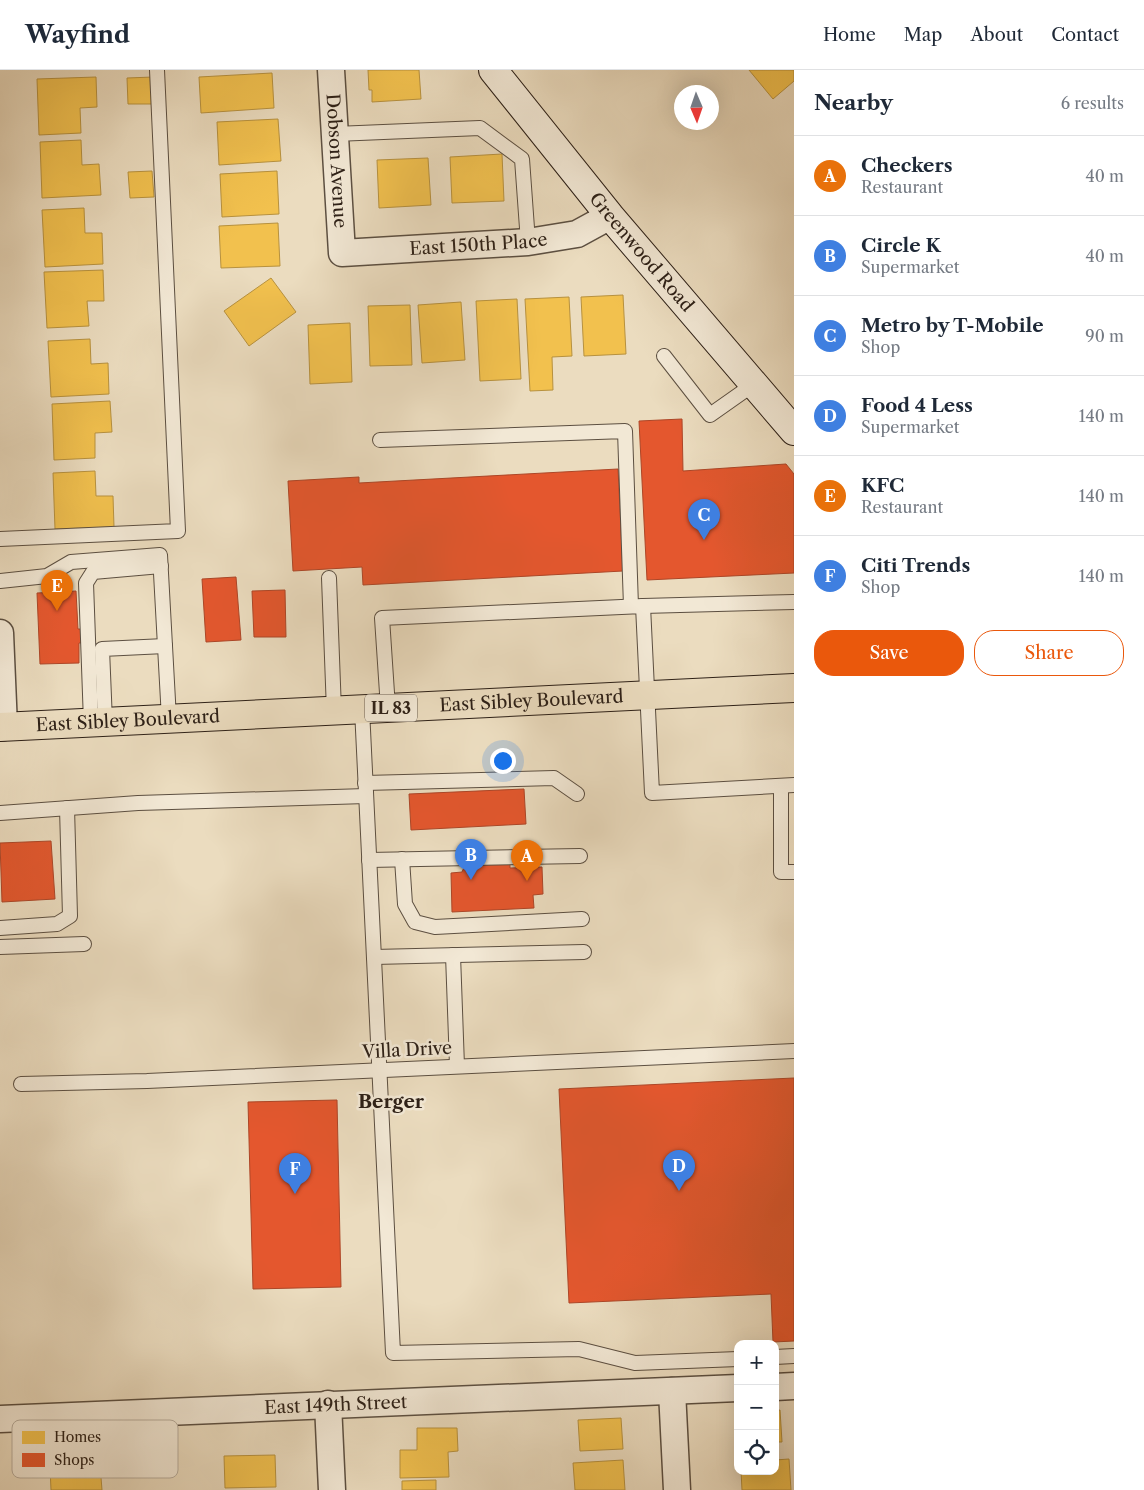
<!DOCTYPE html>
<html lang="en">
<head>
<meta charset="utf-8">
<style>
	body { margin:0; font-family:"Libre Caslon Text",serif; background:#f6f6f7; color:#1f2937 }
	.controls { position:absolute; right:15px; bottom:15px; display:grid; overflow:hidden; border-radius:10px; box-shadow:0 5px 20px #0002 }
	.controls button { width:45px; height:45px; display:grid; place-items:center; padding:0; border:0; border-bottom:1px solid #e0e1e3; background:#fff; color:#1f2937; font:25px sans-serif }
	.compass { position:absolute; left:674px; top:15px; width:45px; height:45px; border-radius:50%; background:#fff; box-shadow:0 5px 20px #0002; rotate:178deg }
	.you { position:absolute; left:502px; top:690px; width:18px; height:18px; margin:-12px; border:4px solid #fff; border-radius:50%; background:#1a73e8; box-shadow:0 0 0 8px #1a73e833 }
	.badge { display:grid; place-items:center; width:32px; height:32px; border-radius:50%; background:#ea580c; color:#fff; font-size:16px; font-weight:700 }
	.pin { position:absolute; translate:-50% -41px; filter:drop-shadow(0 1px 2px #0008) }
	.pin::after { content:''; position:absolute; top:26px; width:18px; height:15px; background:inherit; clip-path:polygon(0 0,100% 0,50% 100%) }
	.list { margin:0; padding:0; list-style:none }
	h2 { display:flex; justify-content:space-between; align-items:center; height:65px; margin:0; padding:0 20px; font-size:21px }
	h2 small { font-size:16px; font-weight:400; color:#747a83 }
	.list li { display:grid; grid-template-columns:32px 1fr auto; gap:15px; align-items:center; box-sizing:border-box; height:80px; padding:0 20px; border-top:1px solid #e0e1e3 }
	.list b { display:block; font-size:19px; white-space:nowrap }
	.list p { margin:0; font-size:16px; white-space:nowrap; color:#747a83 }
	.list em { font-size:16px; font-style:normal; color:#747a83 }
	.actions { display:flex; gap:10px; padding:15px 20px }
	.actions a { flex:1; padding:11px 0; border:1px solid #ea580c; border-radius:20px; text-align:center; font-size:18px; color:#ea580c }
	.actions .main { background:#ea580c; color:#fff }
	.icon { flex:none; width:28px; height:28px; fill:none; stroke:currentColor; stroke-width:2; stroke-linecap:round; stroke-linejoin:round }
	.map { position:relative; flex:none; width:794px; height:1420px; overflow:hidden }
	header { display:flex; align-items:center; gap:30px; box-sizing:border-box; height:70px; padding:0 25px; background:#fff; border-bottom:1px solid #e0e1e3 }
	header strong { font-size:24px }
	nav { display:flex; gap:28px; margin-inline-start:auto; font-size:18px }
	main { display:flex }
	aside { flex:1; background:#fff }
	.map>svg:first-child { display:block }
</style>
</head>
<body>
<header>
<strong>Wayfind</strong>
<nav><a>Home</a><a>Map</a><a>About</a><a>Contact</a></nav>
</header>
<main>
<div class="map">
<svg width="794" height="1420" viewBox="0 0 794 1420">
	<rect width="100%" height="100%" fill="#ebdcbf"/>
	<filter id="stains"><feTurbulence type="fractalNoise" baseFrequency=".004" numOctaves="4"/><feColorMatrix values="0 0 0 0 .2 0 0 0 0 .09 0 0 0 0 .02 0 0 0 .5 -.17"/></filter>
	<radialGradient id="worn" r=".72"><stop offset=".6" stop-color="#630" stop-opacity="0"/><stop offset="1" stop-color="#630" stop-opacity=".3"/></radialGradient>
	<g fill="#f2c14e" stroke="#b7913e">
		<path d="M368,0H419L421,29L372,32V20H369Z"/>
		<path d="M749,0H794V11L773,29Z"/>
		<path d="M272,3L274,38L201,43L199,7Z"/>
		<path d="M96,7L97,37L80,38L81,63L39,65L37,9Z"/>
		<path d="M153,7L154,34H128L127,8Z"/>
		<path d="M278,49L281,91L219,95L217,52Z"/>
		<path d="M81,70L82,95L99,94L101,125L42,128L40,72Z"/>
		<path d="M502,84L504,131L452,133L450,87Z"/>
		<path d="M428,88L431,135L379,138L377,90Z"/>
		<path d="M152,101L154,127L130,128L128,102Z"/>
		<path d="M277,101L279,144L222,147L220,104Z"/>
		<path d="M84,138L85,163H102L103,194L45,197L42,140Z"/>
		<path d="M278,153L280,196L221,198L219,156Z"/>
		<path d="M103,200L104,231H87L89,256L47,258L44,202Z"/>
		<path d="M271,208L296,242L249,276L224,241Z"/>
		<path d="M623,225L626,284L584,286L581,227Z"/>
		<path d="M569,227L572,286L552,287L553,320L530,321L525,229Z"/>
		<path d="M517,229L521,309L480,311L476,231Z"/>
		<path d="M461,232L465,290L422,293L418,235Z"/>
		<path d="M410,235L412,295L370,296L368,236Z"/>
		<path d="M350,253L352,312L310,314L308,255Z"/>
		<path d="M90,269L91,294L108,293L109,324L51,327L48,271Z"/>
		<path d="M110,331L112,362L95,363V388L54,390L52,334Z"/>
		<path d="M95,401L96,426H113L114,457L55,459L53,403Z"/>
		<path d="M780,1340L782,1372H775V1341Z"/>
		<path d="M621,1348L623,1379L580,1381L578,1350Z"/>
		<path d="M417,1358H457L458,1381L448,1382L449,1407L400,1408V1380H417Z"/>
		<path d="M275,1385L276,1417L225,1418L224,1386Z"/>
		<path d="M789,1389L791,1420H742L741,1401H775V1390Z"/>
		<path d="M623,1390L625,1420H575L573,1393Z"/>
		<path d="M100,1395L102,1420H51L50,1397Z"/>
		<path d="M436,1410V1420H402V1411Z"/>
	</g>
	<g fill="#e4572e" stroke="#ad4627">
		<path d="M682,349L683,401L786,394L794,404V503L647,510L639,351Z"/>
		<path d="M618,399L623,501L363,515L362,497L293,501L288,411L359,407V413Z"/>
		<path d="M236,507L241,570L206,572L202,509Z"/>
		<path d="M285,520L286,567H254L252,521Z"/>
		<path d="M76,521L78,559H92L93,572L79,573V593L40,594L37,523Z"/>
		<path d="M524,719L526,754L411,760L409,724Z"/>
		<path d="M51,771L55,829L2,832L0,773Z"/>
		<path d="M510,793V798L542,797L543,824L533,825L534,838L452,842L451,803L462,802L465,795Z"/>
		<path d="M794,1008V1271L773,1272L771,1224L569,1233L559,1019Z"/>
		<path d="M337,1030L341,1217L253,1219L248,1032Z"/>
	</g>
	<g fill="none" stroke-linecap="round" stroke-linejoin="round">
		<defs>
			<g id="lane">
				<path d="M335,64L480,58L522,89L528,172"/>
				<path d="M664,286L710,345L754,314"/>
				<path d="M380,370L625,361L631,536"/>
				<path d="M0,469L178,461L157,0"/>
				<path d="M329,508L334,641"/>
				<path d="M0,511L47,506L71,492L160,485L169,649"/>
				<path d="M643,536L794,532"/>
				<path d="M388,638L382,548L643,536L652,723L794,715"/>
				<path d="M362,639L393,1283L579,1279L635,1293L738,1289"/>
				<path d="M91,652L86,513L93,502L161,496"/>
				<path d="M105,652L102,579L165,576"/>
				<path d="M365,713L554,708L577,724"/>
				<path d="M781,716V802H794"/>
				<path d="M0,743L138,733L366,726"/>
				<path d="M402,789L405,834L415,852L435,857L582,849"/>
				<path d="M369,790L580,786"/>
				<path d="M0,858L57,854L70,846L67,738"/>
				<path d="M0,877L84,874"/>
				<path d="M453,885L457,996"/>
				<path d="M374,887L584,882"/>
				<path d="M21,1014L147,1011L794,981"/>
				<path d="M775,1287L794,1286"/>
			</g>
			<g id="street">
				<path id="s1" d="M331,0L342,183L528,172L577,164L610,146"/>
				<path d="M0,563L4,657"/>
				<path d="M775,1317L794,1316"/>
				<path d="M672,1321L677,1420"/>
				<path d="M328,1334L332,1420"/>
				<path id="s2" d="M0,1349L738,1318"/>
			</g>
			<g id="secondary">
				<path id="s3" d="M493,0L610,146L794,361"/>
			</g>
			<g id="primary">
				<path id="s4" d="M0,657L794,618"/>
			</g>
		</defs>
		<use href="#lane" stroke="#5c4f41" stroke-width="16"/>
		<use href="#street" stroke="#5c4f41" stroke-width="29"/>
		<use href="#secondary" stroke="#2d2017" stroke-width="30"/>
		<use href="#primary" stroke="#2d2017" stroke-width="30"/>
		<use href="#lane" stroke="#f2e8d5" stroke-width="14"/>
		<use href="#street" stroke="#f2e8d5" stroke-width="26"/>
		<use href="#secondary" stroke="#f2e8d5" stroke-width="28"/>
		<use href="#primary" stroke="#ebdcbf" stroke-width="28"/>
	</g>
	<g text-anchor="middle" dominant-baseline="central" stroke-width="5" stroke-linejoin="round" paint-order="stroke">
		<rect fill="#f2e8d5" stroke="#685c50" stroke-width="1" x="365" y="624.5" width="52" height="27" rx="4"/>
		<g font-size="16" font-weight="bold" fill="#2d2017">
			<text x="391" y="638">IL 83</text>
		</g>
		<g font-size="18" fill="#2d2017" stroke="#f2e8d5">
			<text stroke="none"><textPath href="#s1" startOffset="91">Dobson Avenue</textPath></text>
			<text stroke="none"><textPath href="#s1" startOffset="320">East 150th Place</textPath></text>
			<text stroke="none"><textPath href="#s3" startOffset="235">Greenwood Road</textPath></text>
			<text stroke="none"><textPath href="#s4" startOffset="532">East Sibley Boulevard</textPath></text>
			<text stroke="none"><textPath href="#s4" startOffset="128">East Sibley Boulevard</textPath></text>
			<text transform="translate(407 980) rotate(-3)">Villa Drive</text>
			<text stroke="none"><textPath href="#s2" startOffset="336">East 149th Street</textPath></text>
		</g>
		<g font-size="19" font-weight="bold" fill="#2d2017" stroke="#f2e8d5">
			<text x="391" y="1031">Berger</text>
		</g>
	</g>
	<rect x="12" y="1350" width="166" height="58" rx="8" fill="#f2e8d5" stroke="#b7ac9c" stroke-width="1"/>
	<rect x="22" y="1361" width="23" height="13" fill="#f2c14e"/>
	<rect x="22" y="1383" width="23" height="14" fill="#e4572e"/>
	<g font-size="14" fill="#2d2017">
		<text x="54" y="1372">Homes</text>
		<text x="54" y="1395">Shops</text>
	</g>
	<rect width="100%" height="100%" filter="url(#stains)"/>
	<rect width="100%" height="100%" fill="url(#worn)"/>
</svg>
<div class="controls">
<button>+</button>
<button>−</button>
<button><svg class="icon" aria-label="locate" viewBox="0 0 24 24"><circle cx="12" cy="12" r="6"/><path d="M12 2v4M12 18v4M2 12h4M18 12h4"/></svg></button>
</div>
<svg class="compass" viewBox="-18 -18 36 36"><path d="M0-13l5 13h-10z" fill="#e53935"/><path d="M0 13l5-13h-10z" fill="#747a83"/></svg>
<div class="you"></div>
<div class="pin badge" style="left:527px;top:811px;background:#e8710a">A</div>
<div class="pin badge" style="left:471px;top:810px;background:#3f7fe0">B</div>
<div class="pin badge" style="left:704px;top:470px;background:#3f7fe0">C</div>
<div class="pin badge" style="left:679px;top:1121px;background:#3f7fe0">D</div>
<div class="pin badge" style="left:57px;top:541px;background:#e8710a">E</div>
<div class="pin badge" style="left:295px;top:1124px;background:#3f7fe0">F</div>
</div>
<aside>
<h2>Nearby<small>6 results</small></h2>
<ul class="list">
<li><span class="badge" style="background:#e8710a">A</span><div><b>Checkers</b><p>Restaurant</p></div><em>40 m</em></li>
<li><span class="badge" style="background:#3f7fe0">B</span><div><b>Circle K</b><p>Supermarket</p></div><em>40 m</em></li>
<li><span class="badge" style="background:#3f7fe0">C</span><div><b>Metro by T-Mobile</b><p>Shop</p></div><em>90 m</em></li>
<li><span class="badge" style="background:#3f7fe0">D</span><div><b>Food 4 Less</b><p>Supermarket</p></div><em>140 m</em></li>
<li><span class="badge" style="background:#e8710a">E</span><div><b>KFC</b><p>Restaurant</p></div><em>140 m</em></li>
<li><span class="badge" style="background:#3f7fe0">F</span><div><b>Citi Trends</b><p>Shop</p></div><em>140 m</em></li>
</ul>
<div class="actions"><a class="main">Save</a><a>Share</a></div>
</aside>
</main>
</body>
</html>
